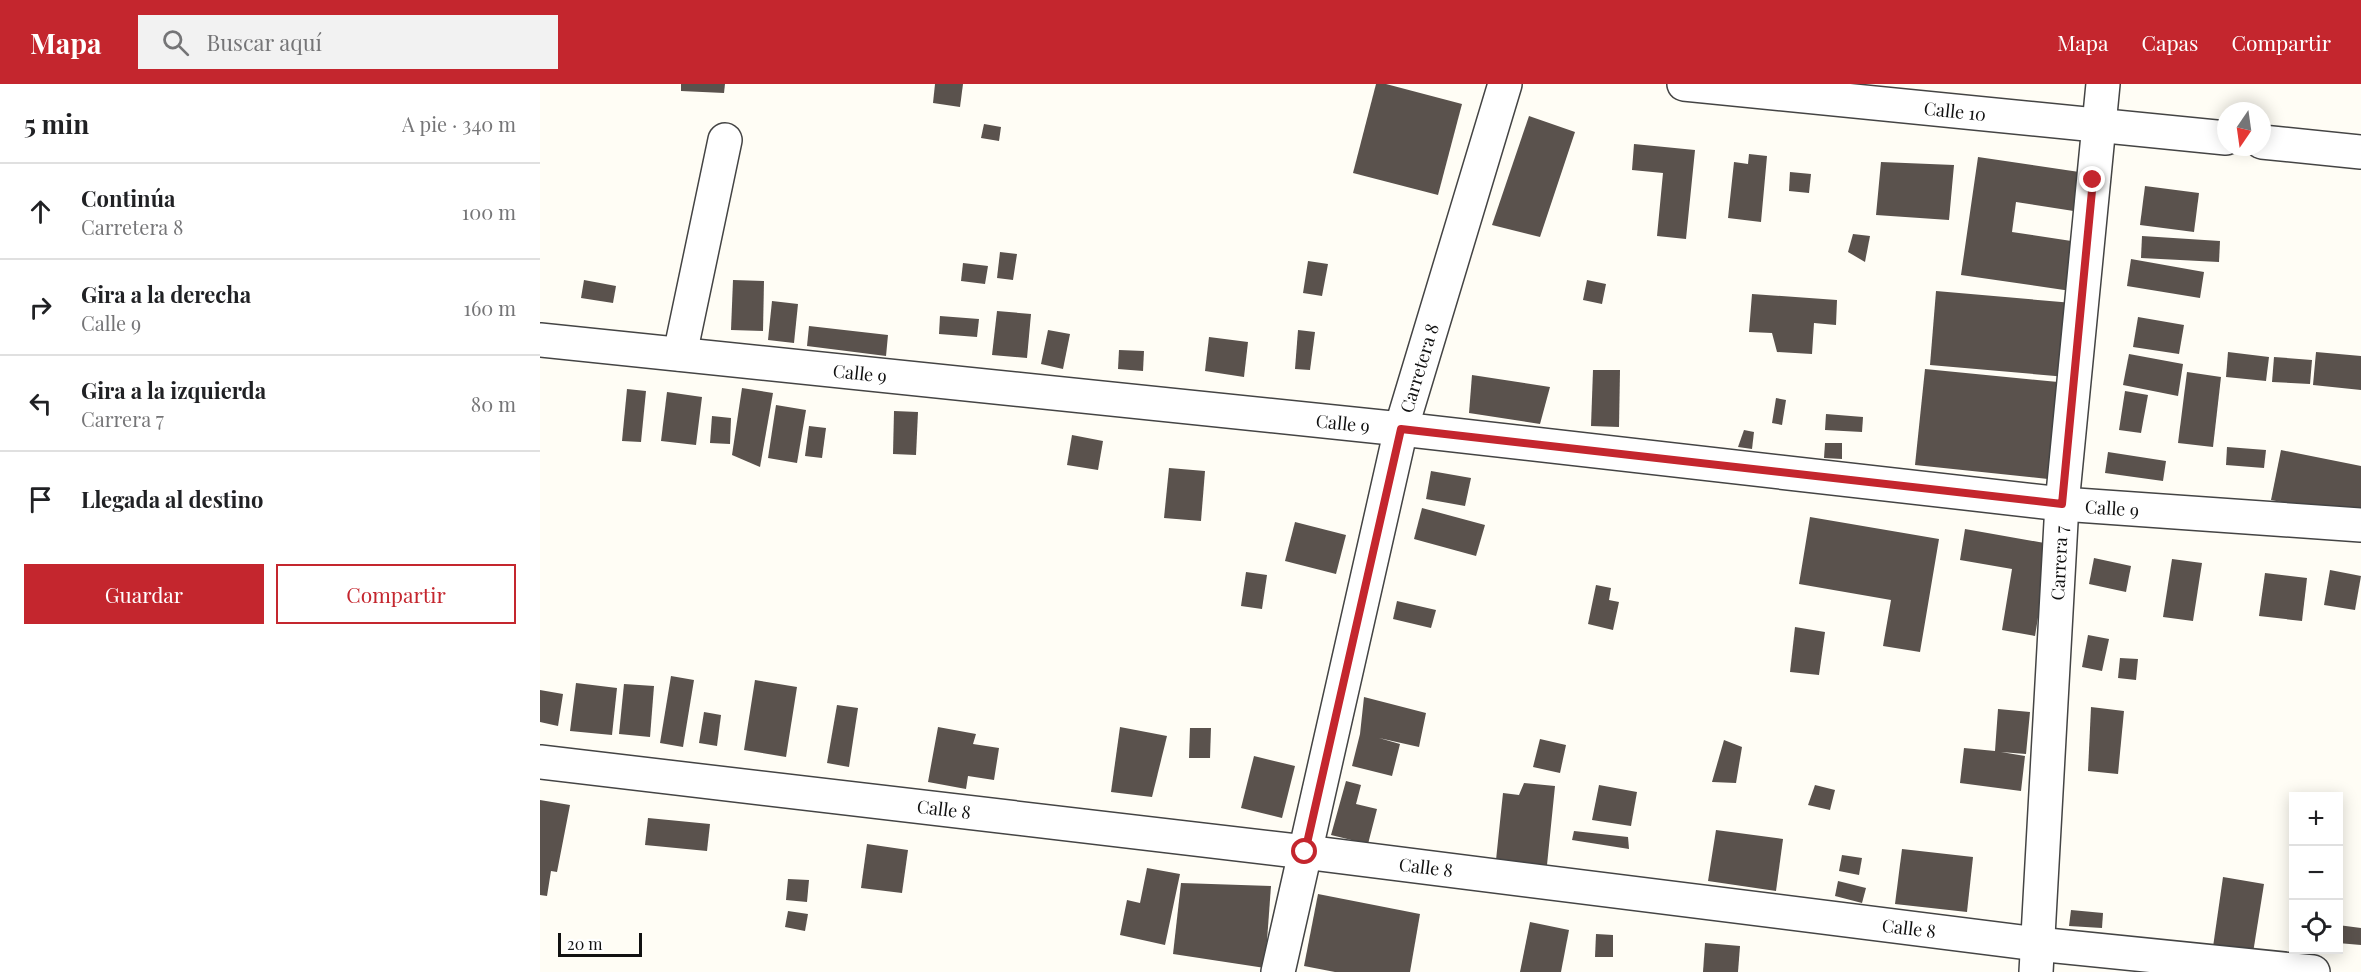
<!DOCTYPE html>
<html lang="es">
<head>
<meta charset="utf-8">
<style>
	body { margin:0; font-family:"Playfair Display",serif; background:#f2f2f2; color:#202124 }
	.controls { position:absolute; right:18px; bottom:18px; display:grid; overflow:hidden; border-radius:0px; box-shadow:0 3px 15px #0003 }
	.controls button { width:54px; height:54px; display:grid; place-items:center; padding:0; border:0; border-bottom:2px solid #e0e0e0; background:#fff; color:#202124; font:30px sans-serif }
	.compass { position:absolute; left:1677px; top:18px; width:54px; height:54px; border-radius:50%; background:#fff; box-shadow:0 3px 15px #0003; rotate:193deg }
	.scale { position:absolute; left:18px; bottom:15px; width:84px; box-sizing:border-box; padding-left:6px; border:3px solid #111; border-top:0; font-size:16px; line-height:21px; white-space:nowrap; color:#111; -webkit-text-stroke:4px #fff; paint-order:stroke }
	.stop { position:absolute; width:18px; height:18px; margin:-14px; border:4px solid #c4262e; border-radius:50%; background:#fff }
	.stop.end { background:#c4262e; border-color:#fff; box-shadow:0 2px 6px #0008 }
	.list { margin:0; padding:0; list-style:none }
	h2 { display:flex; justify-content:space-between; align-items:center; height:78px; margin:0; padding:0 24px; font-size:26px }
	h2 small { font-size:20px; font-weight:400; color:#757577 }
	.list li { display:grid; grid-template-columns:39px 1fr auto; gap:18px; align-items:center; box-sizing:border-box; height:96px; padding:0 24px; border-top:2px solid #e0e0e0 }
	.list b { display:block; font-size:22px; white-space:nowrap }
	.list p { margin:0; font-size:20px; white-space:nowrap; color:#757577 }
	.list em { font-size:20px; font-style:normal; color:#757577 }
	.actions { display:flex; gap:12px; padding:18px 24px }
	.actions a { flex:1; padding:14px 0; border:2px solid #c4262e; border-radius:0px; text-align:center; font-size:21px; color:#c4262e }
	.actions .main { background:#c4262e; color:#fff }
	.icon { flex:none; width:33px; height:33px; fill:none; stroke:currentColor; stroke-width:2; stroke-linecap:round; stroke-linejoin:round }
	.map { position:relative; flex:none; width:1821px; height:888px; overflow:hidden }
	header { display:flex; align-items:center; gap:36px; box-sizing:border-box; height:84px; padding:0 30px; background:#c4262e; color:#fff }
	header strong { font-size:28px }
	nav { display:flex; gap:33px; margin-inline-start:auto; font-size:21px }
	.search { width:420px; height:54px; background:#f2f2f2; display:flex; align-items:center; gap:15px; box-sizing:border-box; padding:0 21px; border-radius:0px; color:#757577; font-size:22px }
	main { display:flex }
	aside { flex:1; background:#fff }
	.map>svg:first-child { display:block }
</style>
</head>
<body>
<header>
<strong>Mapa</strong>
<div class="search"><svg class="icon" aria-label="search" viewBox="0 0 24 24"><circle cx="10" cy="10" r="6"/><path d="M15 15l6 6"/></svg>Buscar aquí</div>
<nav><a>Mapa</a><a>Capas</a><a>Compartir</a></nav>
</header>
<main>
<aside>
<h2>5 min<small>A pie · 340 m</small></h2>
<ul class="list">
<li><svg class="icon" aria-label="ahead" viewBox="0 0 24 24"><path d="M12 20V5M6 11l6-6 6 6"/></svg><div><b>Continúa</b><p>Carretera 8</p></div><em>100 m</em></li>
<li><svg class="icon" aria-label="right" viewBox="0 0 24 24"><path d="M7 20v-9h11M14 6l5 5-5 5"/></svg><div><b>Gira a la derecha</b><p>Calle 9</p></div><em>160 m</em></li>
<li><svg class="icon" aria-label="left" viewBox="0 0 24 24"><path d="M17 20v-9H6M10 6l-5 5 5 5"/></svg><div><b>Gira a la izquierda</b><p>Carrera 7</p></div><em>80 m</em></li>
<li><svg class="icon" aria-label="arrive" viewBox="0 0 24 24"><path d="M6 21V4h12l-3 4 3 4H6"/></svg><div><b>Llegada al destino</b></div></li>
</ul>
<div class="actions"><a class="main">Guardar</a><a>Compartir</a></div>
</aside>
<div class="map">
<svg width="1821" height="888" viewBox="0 0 1821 888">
	<rect width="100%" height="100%" fill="#fffdf5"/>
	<g fill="#5a524d">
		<path d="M141,0H185L184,9L141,7Z"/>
		<path d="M395,0H423L420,23L393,19Z"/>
		<path d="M836,0H846L922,20L898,111L813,89Z"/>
		<path d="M989,32L1035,48L1000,153L952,141Z"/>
		<path d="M444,40L461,43L459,57L441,54Z"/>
		<path d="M1094,60L1155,66L1146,155L1117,152L1123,89L1092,86Z"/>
		<path d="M1209,70L1227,72L1221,138L1188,134L1194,78L1208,80Z"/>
		<path d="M1438,73L1546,89L1540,128L1476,118L1472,148L1538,158L1531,207L1421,191Z"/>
		<path d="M1341,78L1414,81L1409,136L1336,131Z"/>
		<path d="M1250,88L1271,90L1269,109L1249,107Z"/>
		<path d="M1605,102L1659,109L1654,148L1600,141Z"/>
		<path d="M1313,150L1330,152L1325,178L1308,168Z"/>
		<path d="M1602,152L1680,157L1679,178L1601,174Z"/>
		<path d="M460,168L477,170L473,196L457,194Z"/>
		<path d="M1591,175L1664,188L1660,214L1587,202Z"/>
		<path d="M768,177L788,180L782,212L763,209Z"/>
		<path d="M423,179L448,182L445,200L421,197Z"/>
		<path d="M44,196L76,202L73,219L41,214Z"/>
		<path d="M193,196L224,197L223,247L191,246Z"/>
		<path d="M1047,196L1066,200L1062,220L1043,216Z"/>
		<path d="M1396,207L1533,219L1527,293L1390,281Z"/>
		<path d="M1212,210L1297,216L1296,241L1274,239L1272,270L1237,268L1232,249L1209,248Z"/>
		<path d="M232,217L258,220L254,259L228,256Z"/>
		<path d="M457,227L491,230L487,274L452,271Z"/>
		<path d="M400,232L439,235L437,253L399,250Z"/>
		<path d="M1598,233L1644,241L1639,270L1593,263Z"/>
		<path d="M269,242L348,251L346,272L267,262Z"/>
		<path d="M508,246L530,250L523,285L501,280Z"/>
		<path d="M758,246L775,248L770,286L755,285Z"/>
		<path d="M669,253L708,258L704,293L665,287Z"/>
		<path d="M579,266L604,267L603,287L578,285Z"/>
		<path d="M1688,268L1729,273L1726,297L1686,293Z"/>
		<path d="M1776,268L1821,272V306L1773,301Z"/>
		<path d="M1589,270L1643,280L1638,312L1583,301Z"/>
		<path d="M1734,273L1772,276L1770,300L1732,298Z"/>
		<path d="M1385,285L1518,298L1508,395L1375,381Z"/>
		<path d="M1053,286H1080L1079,343L1051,342Z"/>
		<path d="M1647,288L1681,293L1673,363L1638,359Z"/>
		<path d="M932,291L1010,303L1000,340L929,329Z"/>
		<path d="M202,304L233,309L220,383L192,371Z"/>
		<path d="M87,305L106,307L101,358L82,357Z"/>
		<path d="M1585,307L1608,311L1601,349L1579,346Z"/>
		<path d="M127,308L162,313L156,361L121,357Z"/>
		<path d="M1236,314L1246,316L1242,341L1232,339Z"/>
		<path d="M236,321L266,326L257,379L228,374Z"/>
		<path d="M354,327L378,328L376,371L353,370Z"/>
		<path d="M1286,330L1323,333L1322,348L1285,346Z"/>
		<path d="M172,332L191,334L190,360L170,359Z"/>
		<path d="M269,342L286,344L282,374L265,372Z"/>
		<path d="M1204,346L1214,348L1212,365L1198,363Z"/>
		<path d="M532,351L563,357L558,386L527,381Z"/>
		<path d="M1285,359H1302V375L1284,374Z"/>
		<path d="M1687,363L1726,366L1724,384L1686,381Z"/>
		<path d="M1741,366L1821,382V433L1731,416Z"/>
		<path d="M1568,368L1626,377L1623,397L1565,389Z"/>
		<path d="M629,384L665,387L661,437L624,434Z"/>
		<path d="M891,387L931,394L925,422L886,415Z"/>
		<path d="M882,424L945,441L936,472L874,455Z"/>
		<path d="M1270,433L1399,455L1380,568L1343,562L1351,516L1259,500Z"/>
		<path d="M755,438L806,451L796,490L745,477Z"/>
		<path d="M1425,445L1510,460L1495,552L1462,546L1472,485L1420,476Z"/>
		<path d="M1554,474L1591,482L1586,508L1549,500Z"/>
		<path d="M1632,475L1662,479L1653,537L1623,533Z"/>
		<path d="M1790,486L1821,492L1815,526L1784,521Z"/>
		<path d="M706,488L727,491L722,525L701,522Z"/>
		<path d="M1725,489L1767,494L1762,537L1719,532Z"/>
		<path d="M1056,501L1071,504L1069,516L1079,518L1073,546L1048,540Z"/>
		<path d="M857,517L896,526L891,544L853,535Z"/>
		<path d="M1255,543L1285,548L1279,591L1250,588Z"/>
		<path d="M1548,551L1569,555L1562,587L1542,583Z"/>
		<path d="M1580,574L1598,575L1596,596L1578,594Z"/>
		<path d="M131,592L154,596L143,663L120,659Z"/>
		<path d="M215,596L257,603L246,673L204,666Z"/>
		<path d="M36,599L77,604L72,651L30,647Z"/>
		<path d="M84,600L114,602L110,653L79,650Z"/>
		<path d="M0,606L23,610L18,642L0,638Z"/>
		<path d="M824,613L886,629L879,663L839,654L860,660L852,692L812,682L820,650Z"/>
		<path d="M297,621L318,624L309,683L287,679Z"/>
		<path d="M1551,623L1584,627L1578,690L1548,687Z"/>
		<path d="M1458,625L1490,628L1486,670L1461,668L1485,672L1481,707L1420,699L1424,664L1455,667Z"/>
		<path d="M164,628L181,631L177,662L159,659Z"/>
		<path d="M398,643L436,650L433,660L459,664L454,696L428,692L426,705L388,698Z"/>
		<path d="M580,643L627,652L612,713L571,708Z"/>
		<path d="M650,644H671L670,674H649Z"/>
		<path d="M1000,655L1026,661L1020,689L993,683Z"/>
		<path d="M1184,656L1202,663L1196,699L1172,698Z"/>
		<path d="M714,672L755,682L742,734L701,724Z"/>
		<path d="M806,697L821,701L816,720L837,725L828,760L791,751Z"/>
		<path d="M984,699L1015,702L1007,781L956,776L963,709L979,711Z"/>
		<path d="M1059,701L1097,708L1091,742L1052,736Z"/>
		<path d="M1275,701L1295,706L1290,726L1268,721Z"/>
		<path d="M0,716L30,721L17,788L11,787L7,812L0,811Z"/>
		<path d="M108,734L170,740L167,767L105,761Z"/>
		<path d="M1176,746L1243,755L1236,807L1168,797Z"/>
		<path d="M1034,747L1088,753L1089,765L1032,756Z"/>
		<path d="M327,760L368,766L362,809L321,804Z"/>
		<path d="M1362,765L1433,773L1427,828L1355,820Z"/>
		<path d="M1302,771L1322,774L1319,791L1299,787Z"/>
		<path d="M607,784L640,790L625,861L580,851L587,816L600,819Z"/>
		<path d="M1683,793L1724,800L1713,869L1673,863Z"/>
		<path d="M248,795L269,796L267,818L246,816Z"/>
		<path d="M1298,797L1326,804L1322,819L1295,812Z"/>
		<path d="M641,799L731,802L725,884L633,870Z"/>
		<path d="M778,810L880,830L870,888H795L764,882Z"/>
		<path d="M1531,826L1563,829L1562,844L1529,842Z"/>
		<path d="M248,827L268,830L265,847L245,843Z"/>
		<path d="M990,838L1029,846L1021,888H980Z"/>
		<path d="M1798,841L1821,844V861L1798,859Z"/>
		<path d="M1056,850L1073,851V873H1055Z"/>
		<path d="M1165,859L1200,862L1198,888H1163Z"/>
	</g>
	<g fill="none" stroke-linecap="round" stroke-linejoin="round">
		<defs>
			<g id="minor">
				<path d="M1144,0L1686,54"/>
				<path d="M1722,58L1821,68"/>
				<path d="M0,256L861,345L1522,420L1821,441"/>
				<path d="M140,270L185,56"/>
				<path d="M0,678L765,768L1497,860L1773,888"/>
				<path d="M738,888L861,345L965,0"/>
				<path d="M1496,888L1522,420L1563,0"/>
			</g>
		</defs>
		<use href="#minor" stroke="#444" stroke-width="36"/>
		<use href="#minor" stroke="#fff" stroke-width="33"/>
	</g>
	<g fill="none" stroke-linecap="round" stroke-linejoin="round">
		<path stroke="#c4262e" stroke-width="8" d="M765,768L861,345L1522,420L1553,96"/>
	</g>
	<g text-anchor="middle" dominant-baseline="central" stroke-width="6" stroke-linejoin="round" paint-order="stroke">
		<g font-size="18" fill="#111" stroke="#fff">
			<text transform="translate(1415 27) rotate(6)">Calle 10</text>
			<text transform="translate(879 284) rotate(-73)">Carretera 8</text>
			<text transform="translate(320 289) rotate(6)">Calle 9</text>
			<text transform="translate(803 339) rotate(6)">Calle 9</text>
			<text transform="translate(1572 424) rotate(4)">Calle 9</text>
			<text transform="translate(1519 479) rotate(-87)">Carrera 7</text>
			<text transform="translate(404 725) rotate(7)">Calle 8</text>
			<text transform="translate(886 783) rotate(7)">Calle 8</text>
			<text transform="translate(1369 844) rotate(7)">Calle 8</text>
		</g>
	</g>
</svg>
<div class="controls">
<button>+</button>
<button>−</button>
<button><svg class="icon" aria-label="locate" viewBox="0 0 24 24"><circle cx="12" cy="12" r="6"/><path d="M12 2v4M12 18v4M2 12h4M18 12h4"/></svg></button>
</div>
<svg class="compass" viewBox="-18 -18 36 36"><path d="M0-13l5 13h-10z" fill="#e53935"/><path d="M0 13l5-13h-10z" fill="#757577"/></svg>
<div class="scale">20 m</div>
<div class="stop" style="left:765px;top:768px"></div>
<div class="stop end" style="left:1553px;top:96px"></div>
</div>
</main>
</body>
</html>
